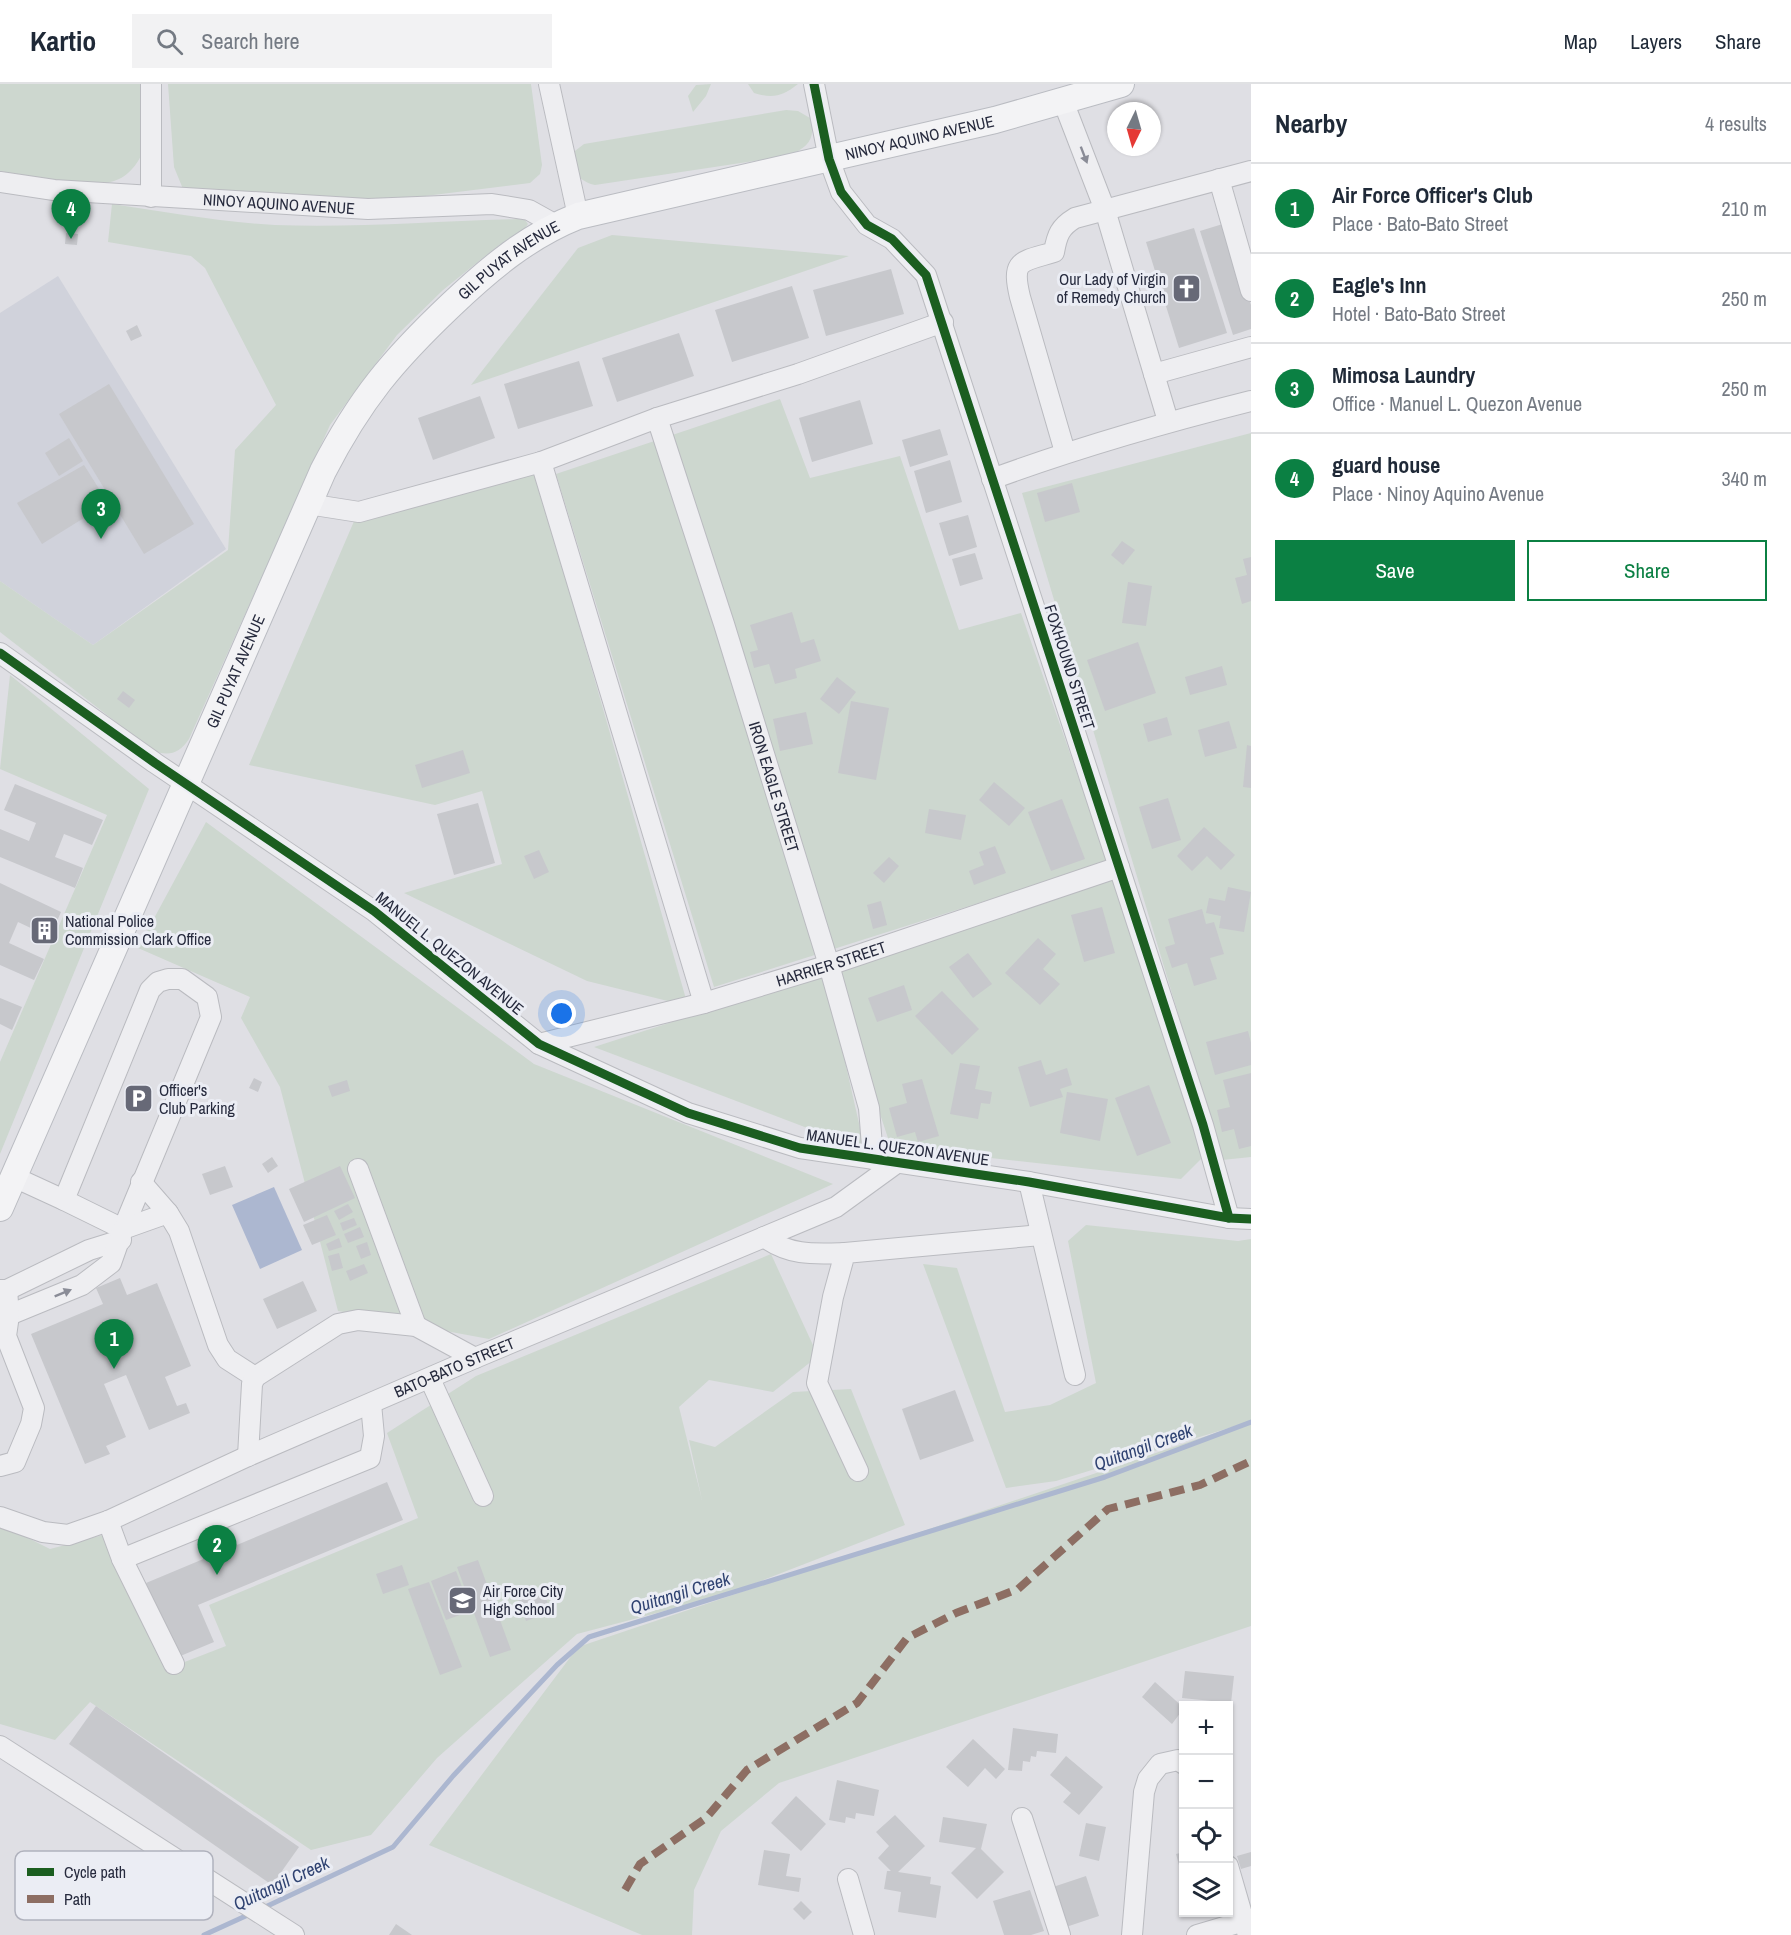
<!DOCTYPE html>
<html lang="en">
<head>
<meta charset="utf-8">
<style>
	body { margin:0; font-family:"Archivo Narrow",sans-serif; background:#f2f2f3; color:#1f2937 }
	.controls { position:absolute; right:18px; bottom:18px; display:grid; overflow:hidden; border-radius:0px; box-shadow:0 2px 4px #0004 }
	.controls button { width:54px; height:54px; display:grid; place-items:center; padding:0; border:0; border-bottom:2px solid #e0e1e3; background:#fff; color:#1f2937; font:30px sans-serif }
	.compass { position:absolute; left:1107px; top:18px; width:54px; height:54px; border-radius:50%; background:#fff; box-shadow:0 2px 4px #0004; rotate:185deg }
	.you { position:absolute; left:562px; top:930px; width:21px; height:21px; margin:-15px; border:4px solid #fff; border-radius:50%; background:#1a73e8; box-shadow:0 0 0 9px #1a73e833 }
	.badge { display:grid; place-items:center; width:39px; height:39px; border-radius:50%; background:#0b8043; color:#fff; font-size:20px; font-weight:700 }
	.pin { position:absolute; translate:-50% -50px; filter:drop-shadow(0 2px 3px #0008) }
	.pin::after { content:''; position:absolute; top:32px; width:21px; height:18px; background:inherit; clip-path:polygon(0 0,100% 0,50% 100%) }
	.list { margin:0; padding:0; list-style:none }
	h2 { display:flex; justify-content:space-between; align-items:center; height:78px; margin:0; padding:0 24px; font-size:26px }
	h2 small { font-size:20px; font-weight:400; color:#747a83 }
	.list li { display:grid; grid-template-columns:39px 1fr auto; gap:18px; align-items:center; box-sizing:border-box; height:90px; padding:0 24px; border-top:2px solid #e0e1e3 }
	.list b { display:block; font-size:22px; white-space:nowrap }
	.list p { margin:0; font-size:20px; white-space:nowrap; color:#747a83 }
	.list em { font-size:20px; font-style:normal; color:#747a83 }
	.actions { display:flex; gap:12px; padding:18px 24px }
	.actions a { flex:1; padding:14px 0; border:2px solid #0b8043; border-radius:0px; text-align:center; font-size:21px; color:#0b8043 }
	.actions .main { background:#0b8043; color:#fff }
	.icon { flex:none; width:33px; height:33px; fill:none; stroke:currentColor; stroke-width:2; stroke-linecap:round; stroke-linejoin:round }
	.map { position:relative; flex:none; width:1251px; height:1851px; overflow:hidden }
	header { display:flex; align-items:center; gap:36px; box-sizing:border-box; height:84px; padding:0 30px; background:#fff; border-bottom:2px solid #e0e1e3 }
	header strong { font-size:28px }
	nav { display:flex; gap:33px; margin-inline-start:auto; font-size:21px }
	.search { width:420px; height:54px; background:#f2f2f3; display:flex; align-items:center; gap:15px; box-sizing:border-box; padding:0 21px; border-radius:0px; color:#747a83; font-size:22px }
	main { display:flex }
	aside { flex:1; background:#fff }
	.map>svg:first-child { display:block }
</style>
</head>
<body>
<header>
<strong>Kartio</strong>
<div class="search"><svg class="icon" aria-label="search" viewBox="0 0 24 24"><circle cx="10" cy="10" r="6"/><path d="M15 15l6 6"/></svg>Search here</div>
<nav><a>Map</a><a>Layers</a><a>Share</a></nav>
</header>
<main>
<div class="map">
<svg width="1251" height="1851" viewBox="0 0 1251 1851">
	<rect width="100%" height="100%" fill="#dfdfe4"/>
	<path fill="#d0d2db" d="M58,192L226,465L93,561L0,497V229Z"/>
	<g fill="#cdd7cf">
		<path d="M0,0H141C143,20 149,45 144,64C140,78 128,93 114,97C89,105 27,92 0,87Z"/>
		<path d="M168,0H531L542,81L540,90L530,99L425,112L294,118L183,105L174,83Z"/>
		<path d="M711,0L706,12L693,28L688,12L696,1Z"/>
		<path d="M748,0H798C783,12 773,15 754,9Z"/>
		<path d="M786,26L798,27L810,34C817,55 807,64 788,72L595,101C577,97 575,87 571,70L584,60Z"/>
		<path d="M112,120C166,128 221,138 275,141C356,144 437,137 518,135L525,136L528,140L521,149L499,161L443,206L397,251L330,341L189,655C179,670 168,673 152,666L0,548V497L93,561L228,466L235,366L276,321L205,184L191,172L108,158Z"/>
		<path d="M612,151L849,172L471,301L578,164Z"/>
		<path d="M780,315L810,394L900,372L959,546L1021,529L1108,778L714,903L556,390Z"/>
		<path d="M1251,349V1073L1222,1076L1022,409Z"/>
		<path d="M531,373L688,922L587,897L404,809L502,780L482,707L435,721L249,681L361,421Z"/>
		<path d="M10,591L149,705L0,1070V978L107,731L0,685Z"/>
		<path d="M206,738L534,980L833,1100L489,1255L338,1227L280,1003L241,934L250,913L138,864Z"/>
		<path d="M1126,783L1204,1072L1181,1095L891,1063L830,880Z"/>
		<path d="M825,889L865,1066L594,963Z"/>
		<path d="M1086,1141L1238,1157L1251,1155V1542L779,1699L721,1747L694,1806L692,1851H642L429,1761L578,1563L1242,1340L1056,1397L1006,1404L923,1180L957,1184L1005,1328L1050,1321L1096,1299L1068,1157Z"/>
		<path d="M771,1170L818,1272L773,1308L709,1296L679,1323L702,1416L689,1356L715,1363L793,1308L851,1305L905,1441L725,1511L577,1550L437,1674L371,1751L311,1766L90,1618L55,1656L0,1640V1440L50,1465L107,1450L169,1584L226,1562L209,1521L418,1434L387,1349L476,1292Z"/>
	</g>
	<path fill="#acb7d0" d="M274,1103L302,1166L260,1185L232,1121Z"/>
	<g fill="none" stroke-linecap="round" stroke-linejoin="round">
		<g stroke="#acb7d0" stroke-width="5">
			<path d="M261,1825L393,1763L453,1692L557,1581L589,1553L1105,1393L1251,1338"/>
			<path d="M204,1851L250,1830"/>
		</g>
	</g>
	<g fill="#c7c8cc">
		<path d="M1226,139L1251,221V245L1233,251L1200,147Z"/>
		<path d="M1194,144L1227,249L1179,264L1146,158Z"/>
		<path d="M66,149L78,150L77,161L65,160Z"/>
		<path d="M891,185L904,230L826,252L813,206Z"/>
		<path d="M792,202L809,254L732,278L715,226Z"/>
		<path d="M137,241L142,252L131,257L126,247Z"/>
		<path d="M679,249L694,292L617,318L602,274Z"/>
		<path d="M579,277L593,322L518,345L504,300Z"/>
		<path d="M109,300L194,440L144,470L59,330Z"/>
		<path d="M480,312L495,354L433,376L418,334Z"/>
		<path d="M860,316L873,360L812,378L799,334Z"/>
		<path d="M940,345L948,371L910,383L902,356Z"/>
		<path d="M69,354L83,377L59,392L45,369Z"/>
		<path d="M950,376L962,418L926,429L914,387Z"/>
		<path d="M84,381L108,419L42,460L17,419Z"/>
		<path d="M1072,399L1080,428L1045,438L1037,409Z"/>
		<path d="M968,431L977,463L949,472L939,439Z"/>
		<path d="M1122,457L1135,466L1123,481L1111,471Z"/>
		<path d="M975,469L983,495L960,502L952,475Z"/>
		<path d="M1251,473V517L1242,520L1235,494L1247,491L1243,475Z"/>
		<path d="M1128,498L1152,502L1146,542L1122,539Z"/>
		<path d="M792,528L801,559L814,555L821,577L795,585L797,594L775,600L769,580L754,584L750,568L758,566L750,541Z"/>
		<path d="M1138,558L1156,609L1105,627L1087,576Z"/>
		<path d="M1222,582L1227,601L1190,611L1185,593Z"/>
		<path d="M837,593L856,608L839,630L820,615Z"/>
		<path d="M123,607L135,616L129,624L117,615Z"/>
		<path d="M851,617L889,624L876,696L838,689Z"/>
		<path d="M806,628L813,660L780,667L773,635Z"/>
		<path d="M1167,633L1172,651L1148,658L1143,640Z"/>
		<path d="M1229,637L1237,664L1205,673L1198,646Z"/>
		<path d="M1247,661L1251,662V704L1243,703Z"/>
		<path d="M463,666L470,689L422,704L415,681Z"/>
		<path d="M994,698L1025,724L1009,742L979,716Z"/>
		<path d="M15,700L103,736L92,761L64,750L55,773L83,784L75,804L0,773V745L29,757L36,739L4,726Z"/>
		<path d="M1168,714L1181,756L1152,765L1139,723Z"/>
		<path d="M1062,715L1085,775L1051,787L1028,728Z"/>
		<path d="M478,719L495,779L454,791L437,730Z"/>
		<path d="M929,725L966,731L961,756L925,749Z"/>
		<path d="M1204,743L1235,771L1221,786L1207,772L1192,787L1177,772Z"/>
		<path d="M995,762L1006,789L974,801L969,787L984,781L979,768Z"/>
		<path d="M539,766L549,788L534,795L524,772Z"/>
		<path d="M889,773L899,782L884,799L873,789Z"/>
		<path d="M0,799L61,828L50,853L18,838L9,859L44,875L34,896L0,881Z"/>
		<path d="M1228,803L1251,808L1244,848L1219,844L1221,832L1206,829L1209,814L1225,817Z"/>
		<path d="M881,817L887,841L873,845L867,821Z"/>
		<path d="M1102,823L1115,869L1084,878L1071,831Z"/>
		<path d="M1202,825L1206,840L1214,838L1224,870L1210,874L1217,895L1194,902L1187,879L1172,884L1165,863L1175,860L1168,835Z"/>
		<path d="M1038,854L1056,870L1043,885L1060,900L1040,921L1005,889Z"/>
		<path d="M968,869L992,900L973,914L949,883Z"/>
		<path d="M904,901L912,926L877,938L868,914Z"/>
		<path d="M942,907L979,945L952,971L915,932Z"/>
		<path d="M0,914L22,923L12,946L0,940Z"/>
		<path d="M1248,947L1251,959V981L1215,991L1206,958Z"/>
		<path d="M1041,976L1046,991L1067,984L1072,1001L1060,1005L1063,1013L1030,1023L1018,983Z"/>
		<path d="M960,979L980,982L975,1005L992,1008L990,1020L981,1019L978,1035L950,1030Z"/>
		<path d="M1251,989V1062L1239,1065L1234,1045L1222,1048L1217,1026L1230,1023L1223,996Z"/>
		<path d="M254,994L262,998L258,1008L249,1004Z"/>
		<path d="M922,995L939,1052L918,1058L915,1048L897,1053L889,1024L907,1019L902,1000Z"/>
		<path d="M347,996L350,1007L332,1013L328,1002Z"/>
		<path d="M1149,1001L1171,1059L1137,1072L1115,1014Z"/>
		<path d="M1067,1008L1108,1015L1100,1057L1060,1049Z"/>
		<path d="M272,1073L278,1082L268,1089L262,1080Z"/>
		<path d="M225,1082L233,1103L210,1111L202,1090Z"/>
		<path d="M340,1082L355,1114L304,1138L289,1105Z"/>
		<path d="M348,1120L353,1128L339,1136L334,1127Z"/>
		<path d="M327,1131L336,1151L312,1161L303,1141Z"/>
		<path d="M354,1134L357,1141L343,1147L340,1139Z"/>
		<path d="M360,1143L364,1153L348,1159L344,1150Z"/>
		<path d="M339,1154L342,1163L329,1167L326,1160Z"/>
		<path d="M367,1158L371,1171L361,1175L356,1162Z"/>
		<path d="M339,1169L343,1184L332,1187L328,1172Z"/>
		<path d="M364,1180L368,1189L350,1197L346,1187Z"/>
		<path d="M120,1194L127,1211L157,1199L191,1282L165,1293L177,1322L186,1319L190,1329L149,1346L126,1291L104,1300L126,1353L106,1362L110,1370L85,1380L31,1250L103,1220L96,1204Z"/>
		<path d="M303,1197L317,1227L277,1245L263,1215Z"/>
		<path d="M955,1306L974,1357L920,1376L902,1325Z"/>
		<path d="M387,1398L403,1436L198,1521L214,1558L178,1573L146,1499Z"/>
		<path d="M478,1476L511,1566L490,1573L457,1483Z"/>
		<path d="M402,1481L409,1501L383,1510L376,1490Z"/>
		<path d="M456,1487L471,1527L446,1536L431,1497Z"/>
		<path d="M429,1498L462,1583L440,1591L408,1505Z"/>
		<path d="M543,1507L551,1528L526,1537L518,1515Z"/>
		<path d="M1185,1587L1234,1592L1231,1619L1182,1614Z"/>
		<path d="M1155,1598L1184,1624L1172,1640L1142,1613Z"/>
		<path d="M96,1622L299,1763L272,1801L69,1660Z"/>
		<path d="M1013,1644L1058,1650L1056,1669L1037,1667L1036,1673L1031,1672L1030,1678L1023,1677L1022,1687L1008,1686Z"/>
		<path d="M973,1655L1005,1685L996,1695L985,1684L968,1703L946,1683Z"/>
		<path d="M1066,1672L1103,1703L1079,1731L1063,1718L1071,1709L1050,1691Z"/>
		<path d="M837,1696L879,1706L874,1732L856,1729L855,1735L846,1733L845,1739L829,1736Z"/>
		<path d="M796,1712L826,1740L801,1767L771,1739Z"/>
		<path d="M895,1731L925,1762L898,1788L931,1793L930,1800L941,1802L936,1834L898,1828L901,1808L884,1805L887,1787H891L878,1774L889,1762L876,1748Z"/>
		<path d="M943,1733L987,1740L981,1765L1004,1788L977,1815L951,1789L976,1764L939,1758Z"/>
		<path d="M1086,1739L1106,1743L1099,1777L1079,1772Z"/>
		<path d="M764,1766L790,1770L786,1792L801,1794L799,1808L758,1801Z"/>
		<path d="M1184,1768V1796H1183L1176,1770Z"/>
		<path d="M1251,1768V1782L1241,1785L1237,1772Z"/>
		<path d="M1086,1792L1099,1832L1066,1843L1053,1803Z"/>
		<path d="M1030,1806L1044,1847L1031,1851H1004L993,1817Z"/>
		<path d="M801,1817L812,1828L804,1836L793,1825Z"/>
		<path d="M396,1840L412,1851H389Z"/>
	</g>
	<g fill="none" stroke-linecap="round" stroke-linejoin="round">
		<defs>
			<g id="minor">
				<path d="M151,0V113"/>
				<path d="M549,0L578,132"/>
				<path d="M814,0L829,75L841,108L867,141L892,155L926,191L1203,1041L1229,1134"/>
				<path d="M1063,17L1105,126L1168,337"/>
				<path d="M1219,95L1251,207"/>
				<path id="s1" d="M0,98L54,106L368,125L492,120L529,126L556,141"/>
				<path d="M1154,290L1251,263"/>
				<path id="s2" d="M657,334L724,540L829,881L869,1024L873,1075"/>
				<path d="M1065,368L1020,213C1011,175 1021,178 1054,168C1057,151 1060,143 1075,134L1251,87"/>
				<path d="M541,378L704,919"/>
				<path d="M992,395C1077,364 1163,339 1251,317"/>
				<path d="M308,420L359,428L541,378L657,334L798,290L943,238"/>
				<path d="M0,569L155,679L374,827L539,960L688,1029L800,1064L1029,1098L1229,1134L1251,1135"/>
				<path d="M168,895H182L207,913L211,933L123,1145L64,1116L150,906L158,898Z"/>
				<path id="s3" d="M539,960L704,919L829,881L1119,783"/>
				<path d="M358,1085L416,1242"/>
				<path d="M14,1093L64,1116"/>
				<path d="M141,1098L168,1129L179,1147L218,1261L227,1275L255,1293L338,1240L358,1236L416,1242L475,1274"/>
				<path d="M1029,1098L1075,1291"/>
				<path d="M764,1153C790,1172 814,1170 845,1169"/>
				<path d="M0,1206H7L89,1166L121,1156"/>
				<path d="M9,1231L82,1201L111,1179L123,1145L168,1129"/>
				<path d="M430,1295L483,1412"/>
				<path d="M248,1372L252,1300L255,1293"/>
				<path d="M0,1382L15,1378L31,1340L34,1324L6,1252L9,1231L7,1206"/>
				<path d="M858,1387L817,1299L833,1213L845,1169L1041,1151"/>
				<path id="s4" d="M0,1433L43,1448L68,1451L108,1437L248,1372L475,1274L836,1123L898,1078"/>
				<path d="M108,1437L122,1475L174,1580"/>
				<path d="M122,1475L370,1374L374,1352L371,1320"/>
				<path d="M0,1662L294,1851"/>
				<path d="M1022,1734L1060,1851"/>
				<path d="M1228,1782L1248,1851"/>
				<path d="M848,1795L864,1851"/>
				<path d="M1132,1851L1144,1708L1148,1695L1160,1680L1178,1676L1184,1680"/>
				<path d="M1197,1851L1251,1835"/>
			</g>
			<g id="major">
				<path id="s5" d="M0,1124L323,387C360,315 393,276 451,221C490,184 528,152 578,132L995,36L1121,0"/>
			</g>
		</defs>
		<use href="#minor" stroke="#babbc0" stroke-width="22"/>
		<use href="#major" stroke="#babcc2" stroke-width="28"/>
		<use href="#minor" stroke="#eeeef1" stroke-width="20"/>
		<use href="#major" stroke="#f3f3f5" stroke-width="26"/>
		<path stroke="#8d6e63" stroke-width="8" stroke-dasharray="15 8" stroke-linecap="butt" d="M625,1806L640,1780L706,1734L747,1686L857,1619L907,1554L956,1529L1018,1505L1108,1425L1200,1401L1251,1377"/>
		<defs>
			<g id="cycleway">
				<path d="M814,0L829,75L841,108L867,141L892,155L926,191L1203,1041L1229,1134"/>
				<path d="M0,569L155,679L374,827L539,960L688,1029L800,1064L1029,1098L1229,1134L1251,1135"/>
			</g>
		</defs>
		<use href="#cycleway" stroke="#ebedf4" stroke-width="13"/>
		<use href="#cycleway" stroke="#1b5e20" stroke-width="9"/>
	</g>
	<defs><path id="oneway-solid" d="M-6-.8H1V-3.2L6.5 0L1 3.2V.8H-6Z" transform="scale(1.5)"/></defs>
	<g fill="#8a8c97">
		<use href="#oneway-solid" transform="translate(1084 71) rotate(69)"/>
		<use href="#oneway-solid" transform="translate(63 1209) rotate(-22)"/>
	</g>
	<defs>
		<symbol id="church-square" viewBox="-11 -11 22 22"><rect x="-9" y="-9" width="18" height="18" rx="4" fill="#676977" stroke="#ebedf4"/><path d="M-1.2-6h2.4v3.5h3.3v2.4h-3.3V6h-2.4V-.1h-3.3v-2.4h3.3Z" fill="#fff"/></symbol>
		<symbol id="building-square" viewBox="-11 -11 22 22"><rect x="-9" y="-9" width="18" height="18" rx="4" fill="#676977" stroke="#ebedf4"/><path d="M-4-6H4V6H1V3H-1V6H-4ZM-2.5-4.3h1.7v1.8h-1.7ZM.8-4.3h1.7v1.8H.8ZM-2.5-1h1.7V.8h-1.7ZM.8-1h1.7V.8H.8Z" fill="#fff"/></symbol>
		<symbol id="parking-square" viewBox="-11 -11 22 22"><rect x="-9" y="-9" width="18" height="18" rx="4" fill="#676977" stroke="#ebedf4"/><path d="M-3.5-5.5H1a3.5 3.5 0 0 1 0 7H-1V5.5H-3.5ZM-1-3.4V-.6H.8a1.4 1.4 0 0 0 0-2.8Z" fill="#fff"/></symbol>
		<symbol id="school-square" viewBox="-11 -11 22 22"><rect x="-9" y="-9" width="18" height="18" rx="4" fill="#676977" stroke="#ebedf4"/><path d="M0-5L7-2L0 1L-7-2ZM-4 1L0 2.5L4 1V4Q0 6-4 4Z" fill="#fff"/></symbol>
	</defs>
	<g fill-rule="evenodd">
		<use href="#church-square" x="1170" y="188" width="33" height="33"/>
		<use href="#building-square" x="28" y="830" width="33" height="33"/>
		<use href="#parking-square" x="122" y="998" width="33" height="33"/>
		<use href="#school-square" x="446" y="1500" width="33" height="33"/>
	</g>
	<g text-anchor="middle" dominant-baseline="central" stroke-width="6" stroke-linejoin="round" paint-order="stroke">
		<g font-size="16" fill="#262a3d" stroke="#ebedf4">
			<text stroke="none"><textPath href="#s5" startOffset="1522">NINOY AQUINO AVENUE</textPath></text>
			<text stroke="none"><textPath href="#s1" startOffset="280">NINOY AQUINO AVENUE</textPath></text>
			<text stroke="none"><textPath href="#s5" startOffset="1089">GIL PUYAT AVENUE</textPath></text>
			<text transform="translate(1070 583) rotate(72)">FOXHOUND STREET</text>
			<text stroke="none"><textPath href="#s5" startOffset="586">GIL PUYAT AVENUE</textPath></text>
			<text stroke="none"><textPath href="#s2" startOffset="387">IRON EAGLE STREET</textPath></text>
			<text transform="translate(450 869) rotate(39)">MANUEL L. QUEZON AVENUE</text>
			<text stroke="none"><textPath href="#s3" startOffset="303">HARRIER STREET</textPath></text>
			<text transform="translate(898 1063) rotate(8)">MANUEL L. QUEZON AVENUE</text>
			<text stroke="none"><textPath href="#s4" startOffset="492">BATO-BATO STREET</textPath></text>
		</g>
		<g font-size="16" fill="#262a3d" stroke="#ebedf4" text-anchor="start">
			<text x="1166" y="195" text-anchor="end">Our Lady of Virgin<tspan x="1166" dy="18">of Remedy Church</tspan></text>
			<text x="65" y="837">National Police<tspan x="65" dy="18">Commission Clark Office</tspan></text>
			<text x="159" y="1006">Officer's<tspan x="159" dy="18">Club Parking</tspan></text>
			<text x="483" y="1507">Air Force City<tspan x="483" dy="18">High School</tspan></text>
		</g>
		<g font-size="18" font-style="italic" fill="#2f4271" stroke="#ebedf4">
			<text transform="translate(1143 1363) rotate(-20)">Quitangil Creek</text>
			<text transform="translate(680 1509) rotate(-17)">Quitangil Creek</text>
			<text transform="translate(281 1799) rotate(-25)">Quitangil Creek</text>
		</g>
	</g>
	<rect x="15" y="1767" width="198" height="69" rx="9" fill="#ebedf4" stroke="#b0b2bd" stroke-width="1.5"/>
	<rect x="27" y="1784" width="27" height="8" fill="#1b5e20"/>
	<rect x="27" y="1811" width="27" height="8" fill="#8d6e63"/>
	<g font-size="16" fill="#262a3d">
		<text x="64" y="1794">Cycle path</text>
		<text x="64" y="1821">Path</text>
	</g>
</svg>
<div class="controls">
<button>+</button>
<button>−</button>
<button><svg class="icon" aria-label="locate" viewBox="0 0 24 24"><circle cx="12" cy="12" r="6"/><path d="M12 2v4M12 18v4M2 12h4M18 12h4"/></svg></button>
<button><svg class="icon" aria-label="layers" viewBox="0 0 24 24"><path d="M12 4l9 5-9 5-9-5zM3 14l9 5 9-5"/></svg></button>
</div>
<svg class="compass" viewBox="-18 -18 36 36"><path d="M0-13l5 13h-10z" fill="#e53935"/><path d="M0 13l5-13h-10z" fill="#747a83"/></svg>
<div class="you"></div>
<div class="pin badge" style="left:114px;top:1285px">1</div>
<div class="pin badge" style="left:217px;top:1491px">2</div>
<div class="pin badge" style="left:101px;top:455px">3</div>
<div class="pin badge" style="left:71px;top:155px">4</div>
</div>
<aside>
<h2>Nearby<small>4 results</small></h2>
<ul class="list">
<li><span class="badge">1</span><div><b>Air Force Officer's Club</b><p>Place · Bato-Bato Street</p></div><em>210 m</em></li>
<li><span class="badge">2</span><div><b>Eagle's Inn</b><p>Hotel · Bato-Bato Street</p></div><em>250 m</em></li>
<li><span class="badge">3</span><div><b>Mimosa Laundry</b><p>Office · Manuel L. Quezon Avenue</p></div><em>250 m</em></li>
<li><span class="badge">4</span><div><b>guard house</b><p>Place · Ninoy Aquino Avenue</p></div><em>340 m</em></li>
</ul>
<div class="actions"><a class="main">Save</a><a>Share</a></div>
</aside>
</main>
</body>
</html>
